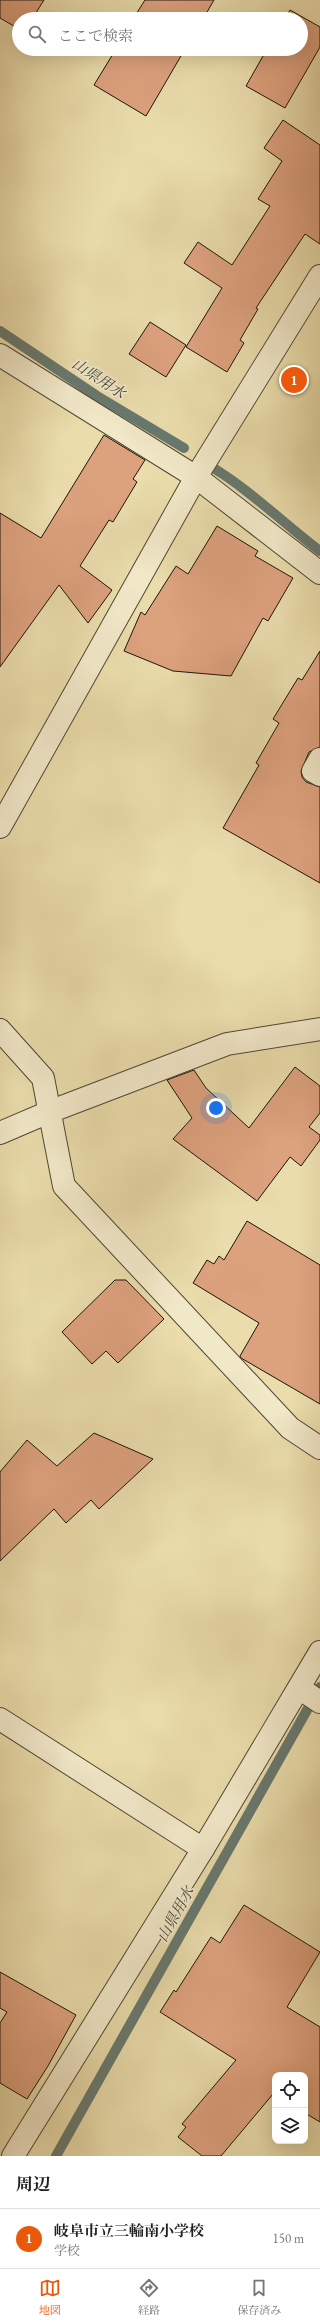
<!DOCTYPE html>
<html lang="ja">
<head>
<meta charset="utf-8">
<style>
	body { margin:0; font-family:"EB Garamond","Noto Serif JP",serif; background:#f2f2f2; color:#222 }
	.controls { position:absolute; right:12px; bottom:12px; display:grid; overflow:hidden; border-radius:8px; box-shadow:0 4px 16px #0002 }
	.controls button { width:36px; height:36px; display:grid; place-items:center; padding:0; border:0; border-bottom:1px solid #e0e0e0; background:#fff; color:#222; font:20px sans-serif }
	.you { position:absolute; left:216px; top:1108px; width:14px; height:14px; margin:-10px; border:3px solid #fff; border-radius:50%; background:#1a73e8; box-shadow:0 0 0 6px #1a73e833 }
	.badge { display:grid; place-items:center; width:26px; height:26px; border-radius:50%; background:#ea580c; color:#fff; font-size:13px; font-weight:700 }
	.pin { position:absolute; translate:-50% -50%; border:2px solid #fff; box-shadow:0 1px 4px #0006 }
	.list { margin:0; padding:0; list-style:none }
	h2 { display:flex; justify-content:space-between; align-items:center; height:52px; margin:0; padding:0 16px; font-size:17px }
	h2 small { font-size:13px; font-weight:400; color:#767676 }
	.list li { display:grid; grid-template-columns:26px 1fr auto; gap:12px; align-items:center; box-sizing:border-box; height:60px; padding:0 16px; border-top:1px solid #e0e0e0 }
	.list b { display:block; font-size:15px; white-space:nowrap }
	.list p { margin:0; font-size:13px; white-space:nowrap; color:#767676 }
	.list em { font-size:13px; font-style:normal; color:#767676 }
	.icon { flex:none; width:22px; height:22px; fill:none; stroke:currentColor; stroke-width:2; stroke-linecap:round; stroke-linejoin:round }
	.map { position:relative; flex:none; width:320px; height:2156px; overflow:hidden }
	.search { position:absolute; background:#fff; box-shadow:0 4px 16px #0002; left:12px; right:12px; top:12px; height:44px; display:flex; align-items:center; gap:10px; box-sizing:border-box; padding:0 14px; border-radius:22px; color:#767676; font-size:15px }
	.sheet { height:112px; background:#fff }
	nav { display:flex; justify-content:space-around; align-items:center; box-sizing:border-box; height:56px; border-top:1px solid #e0e0e0; background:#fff; font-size:11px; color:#767676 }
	nav a { display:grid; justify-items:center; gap:2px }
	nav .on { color:#ea580c }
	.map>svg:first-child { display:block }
</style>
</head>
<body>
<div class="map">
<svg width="320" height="2156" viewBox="0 0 320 2156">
	<rect width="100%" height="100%" fill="#eadcab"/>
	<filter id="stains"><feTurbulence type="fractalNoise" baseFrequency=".005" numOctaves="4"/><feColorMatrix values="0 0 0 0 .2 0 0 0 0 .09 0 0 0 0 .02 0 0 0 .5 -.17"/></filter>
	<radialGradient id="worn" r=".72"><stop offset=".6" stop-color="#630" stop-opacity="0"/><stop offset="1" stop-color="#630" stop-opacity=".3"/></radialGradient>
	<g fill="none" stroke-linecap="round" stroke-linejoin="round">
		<g stroke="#67786e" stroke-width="10">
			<path d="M0,331L97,396L184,448"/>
			<path d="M210,466C249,489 283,523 320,551"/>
			<path d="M56,2156L320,1687"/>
		</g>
	</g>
	<g fill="#dca17d" stroke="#1d140c">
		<path d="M0,0H44L32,19H19V29L0,18Z"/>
		<path d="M145,0H214L203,19H133Z"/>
		<path d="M290,10L320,27V47L285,108L246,86L267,49H301V19H285Z"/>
		<path d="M116,49H185L146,116L94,85Z"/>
		<path d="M283,120L320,145V244L305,234L256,308L258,309L240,340L244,343L227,372L186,347L222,288L184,263L198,242L232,265L270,206L258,199L282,161L264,148Z"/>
		<path d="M150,322L186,345L166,377L129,354Z"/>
		<path d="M104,435L145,460L133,479L137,482L113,522L109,520L80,566L112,590L88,623L59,585L0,667V513L41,538Z"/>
		<path d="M217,526L258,551L255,556L293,578L268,621L263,618L231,676L173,671L124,651L141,612L145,615L176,566L188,574Z"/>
		<path d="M320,651V747L309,752L301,771L302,777L306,782L320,787V883L223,828L259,765L256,763L279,723L273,719L298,678L302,680Z"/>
		<path d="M295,1067L320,1086V1113L309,1127L320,1135V1140L301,1166L290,1157L257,1201L173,1139L192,1118L167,1080L194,1070L206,1088L249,1128Z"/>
		<path d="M247,1221L320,1265V1404L241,1358L240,1356L259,1323L193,1283L207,1260L214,1264L219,1256L224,1260Z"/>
		<path d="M115,1280H126L164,1319L118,1363L106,1351L92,1364L62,1332Z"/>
		<path d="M94,1433L153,1459L99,1509L91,1500L66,1523L54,1509L0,1561V1472L27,1440L57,1466Z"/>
		<path d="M244,1905L320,1952L287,2007L320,2027V2122L305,2113V2075H275V2095L273,2094L221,2156H202L178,2137L186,2127L182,2124L236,2060L160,2012L174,1990L176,1992L211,1937L220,1943Z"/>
		<path d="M0,1972L76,2015L48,2066L27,2099L0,2083V2023L7,2012L0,2008Z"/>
	</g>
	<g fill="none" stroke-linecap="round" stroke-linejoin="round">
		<defs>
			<g id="minor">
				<path d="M0,355L196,477L320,573"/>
				<path d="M320,759L313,771L320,775"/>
				<path d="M0,827L196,477L320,276"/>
				<path d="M0,1030L43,1078L64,1186L290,1428L320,1448"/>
				<path d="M0,1133L49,1112L227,1044L320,1029"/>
				<path d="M299,1688L320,1702"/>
				<path d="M0,1719L203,1849"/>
				<path d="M13,2156L203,1849L320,1652"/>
			</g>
		</defs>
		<use href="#minor" stroke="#504634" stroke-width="24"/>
		<use href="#minor" stroke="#f1e8c8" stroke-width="22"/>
	</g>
	<g text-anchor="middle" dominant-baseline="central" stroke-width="3.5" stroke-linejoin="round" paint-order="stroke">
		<g font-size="15" font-style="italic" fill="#484e45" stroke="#f1e8c8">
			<text transform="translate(99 378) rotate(33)">山県用水</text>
			<text transform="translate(175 1914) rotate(-61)">山県用水</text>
		</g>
	</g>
	<rect width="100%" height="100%" filter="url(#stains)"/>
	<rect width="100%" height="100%" fill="url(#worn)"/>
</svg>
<div class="controls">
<button><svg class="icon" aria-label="locate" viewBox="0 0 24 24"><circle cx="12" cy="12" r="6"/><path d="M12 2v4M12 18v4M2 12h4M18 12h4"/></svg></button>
<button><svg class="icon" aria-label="layers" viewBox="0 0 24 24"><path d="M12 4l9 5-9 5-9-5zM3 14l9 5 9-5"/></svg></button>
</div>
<div class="you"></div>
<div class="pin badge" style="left:294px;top:380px">1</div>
<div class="search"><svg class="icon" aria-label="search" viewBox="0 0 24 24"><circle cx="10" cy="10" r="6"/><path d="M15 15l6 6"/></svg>ここで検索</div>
</div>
<section class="sheet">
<h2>周辺<small></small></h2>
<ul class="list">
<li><span class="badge">1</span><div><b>岐阜市立三輪南小学校</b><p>学校</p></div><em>150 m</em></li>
</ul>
</section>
<nav>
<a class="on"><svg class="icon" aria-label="map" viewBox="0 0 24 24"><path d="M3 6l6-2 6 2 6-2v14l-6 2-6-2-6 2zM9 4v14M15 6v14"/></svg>地図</a>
<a><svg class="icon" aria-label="directions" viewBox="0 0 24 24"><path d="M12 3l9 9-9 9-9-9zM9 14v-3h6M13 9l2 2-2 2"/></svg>経路</a>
<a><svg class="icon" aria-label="saved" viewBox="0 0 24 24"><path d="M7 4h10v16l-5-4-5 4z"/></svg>保存済み</a>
</nav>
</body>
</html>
